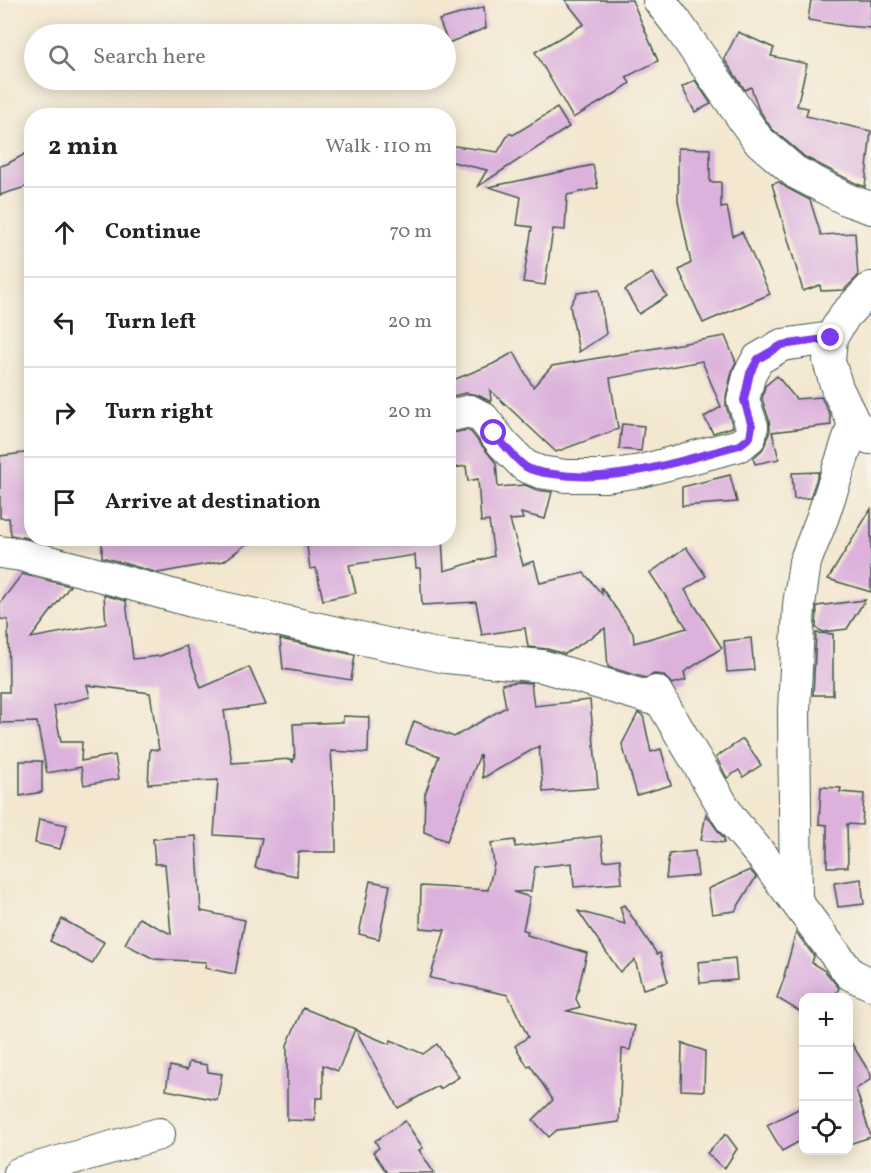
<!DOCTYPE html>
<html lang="en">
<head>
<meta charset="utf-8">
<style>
	body { margin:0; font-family:Vollkorn,serif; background:#f6f6f6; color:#222 }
	.controls { position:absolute; right:18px; bottom:18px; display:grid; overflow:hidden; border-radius:12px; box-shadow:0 3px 15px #0003 }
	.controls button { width:54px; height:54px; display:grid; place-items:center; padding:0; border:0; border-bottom:2px solid #e0e0e0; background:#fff; color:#222; font:30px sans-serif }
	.stop { position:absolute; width:18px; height:18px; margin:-14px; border:4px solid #7c3aed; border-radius:50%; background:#fff }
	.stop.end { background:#7c3aed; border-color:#fff; box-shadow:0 2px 6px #0008 }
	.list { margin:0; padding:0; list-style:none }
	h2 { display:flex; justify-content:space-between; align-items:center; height:78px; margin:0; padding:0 24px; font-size:26px }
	h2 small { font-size:20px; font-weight:400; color:#767676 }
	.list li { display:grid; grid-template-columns:39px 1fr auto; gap:18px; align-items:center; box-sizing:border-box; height:90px; padding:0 24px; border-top:2px solid #e0e0e0 }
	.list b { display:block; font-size:22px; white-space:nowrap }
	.list em { font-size:20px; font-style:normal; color:#767676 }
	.icon { flex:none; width:33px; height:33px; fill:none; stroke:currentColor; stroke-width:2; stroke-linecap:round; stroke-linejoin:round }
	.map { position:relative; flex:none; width:871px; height:1173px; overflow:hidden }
	.search { position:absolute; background:#fff; box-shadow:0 3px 15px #0003; left:24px; top:24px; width:432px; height:66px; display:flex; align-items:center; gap:15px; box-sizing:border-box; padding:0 21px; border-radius:33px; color:#767676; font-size:22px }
	.panel { position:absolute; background:#fff; box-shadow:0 3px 15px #0003; left:24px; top:108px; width:432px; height:438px; border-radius:24px }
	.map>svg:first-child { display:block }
</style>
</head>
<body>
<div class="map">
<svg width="871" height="1173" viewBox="0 0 871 1173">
	<rect width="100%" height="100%" fill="#f7f3e8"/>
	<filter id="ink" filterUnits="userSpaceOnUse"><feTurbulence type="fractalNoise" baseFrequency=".0167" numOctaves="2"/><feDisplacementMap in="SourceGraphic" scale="12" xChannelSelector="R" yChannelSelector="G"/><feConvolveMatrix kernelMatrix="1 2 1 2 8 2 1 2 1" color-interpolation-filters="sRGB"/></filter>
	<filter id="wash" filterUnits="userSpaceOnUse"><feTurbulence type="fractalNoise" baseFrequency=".008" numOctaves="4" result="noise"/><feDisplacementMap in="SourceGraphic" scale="24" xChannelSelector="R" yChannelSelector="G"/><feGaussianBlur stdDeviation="1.35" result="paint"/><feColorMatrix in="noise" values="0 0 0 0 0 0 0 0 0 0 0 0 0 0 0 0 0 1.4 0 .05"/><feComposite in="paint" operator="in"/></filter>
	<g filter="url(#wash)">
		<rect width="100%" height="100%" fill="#f3e7d0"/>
		<g id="blocks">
			<g fill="#dcb2dd">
				<path d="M565,0H632L658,61L626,77L630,83L616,93L573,118L535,52L584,24Z"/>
				<path d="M811,0H871V28L846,26L808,20Z"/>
				<path d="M484,7L486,28L448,43L439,20Z"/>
				<path d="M738,32L774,48L771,56L807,64L797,106L808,108L806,116L871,131L865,187L855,183L805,157L771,128L758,108L751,87L745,90L724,59Z"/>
				<path d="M695,80L711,104L695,112L682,87Z"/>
				<path d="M557,108L569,127L477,187L487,170L448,161V145L498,152L509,133L513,135Z"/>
				<path d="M678,148L710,149V182H721V208L727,207L733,236L742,232L770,294L703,323L679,270L691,263L678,201Z"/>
				<path d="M32,150V185L0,195V166L7,164Z"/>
				<path d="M593,165L598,188L567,195L565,230L553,229L545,285L523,282L532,227L517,225L521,197L489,187Z"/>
				<path d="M779,182L787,188L810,200L821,235L855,233L858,276L844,290L821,291L820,285L803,291L772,184Z"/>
				<path d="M652,273L667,296L639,314L625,290Z"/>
				<path d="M599,290L606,334L579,352L570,306L577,293Z"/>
				<path d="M725,336L736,362L733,368L726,396V406L733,427L713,433L704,417L721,407L702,361L610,378L618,429L556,452L490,390L491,402L478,395L466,393L450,397L448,393V382L493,364L514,352L533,387L552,366Z"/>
				<path d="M777,376L796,399L821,397L830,415L831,425L772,432L779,459L755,464L753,458L762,450L767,441L770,429L769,420L762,399L765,386Z"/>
				<path d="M622,424L644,426L641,451L619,449Z"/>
				<path d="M467,430L471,432L496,463L498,487L525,485L537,490L552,492L545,519L521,513L523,519L510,520L523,565L534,561L540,583L584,573L602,594L601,587L633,633L634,643L687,628L650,573L686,547L706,576L685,590L722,648L684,672L686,680L672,684L663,675L654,674L646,678L608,667L605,628L565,654L547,649L528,647L525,628L482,635L476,602L422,605L420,568H416L415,555L349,565L356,593L323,600L316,568L310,569L306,538H442L444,571L494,556L489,521L481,522L478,479L468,481L466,466L448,469V434Z"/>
				<path d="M32,452V539L11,535L9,518H0V456Z"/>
				<path d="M819,472L810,498L794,499L792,473Z"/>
				<path d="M730,475L737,502L682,506V487Z"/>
				<path d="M871,509V592L828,579Z"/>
				<path d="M102,538H254L224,561L158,573L102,557Z"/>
				<path d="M22,574L70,586L31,638L106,624L104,595L126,601L133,659L160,656L186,646L201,688L249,667L266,705L224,711L232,763L291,759L293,763V759H295L293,724L343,722V716L369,717L368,753L331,751L334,795H335L336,852H298L297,876L255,868L262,838L214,835L218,780L148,784L150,749L159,750L150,693L87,685L90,697L54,706L61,742H82L81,761L115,755L119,779L84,785L81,767L47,773L37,722L0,723V692H9L8,620L0,619V603Z"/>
				<path d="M865,600L847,629L823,632L816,628L817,606Z"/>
				<path d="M816,633L833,634V695H813Z"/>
				<path d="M751,638L754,670L727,672L724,641Z"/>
				<path d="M280,639L355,655L351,680L283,669Z"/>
				<path d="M518,682L531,683L534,706L590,700L598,788L543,792L539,746L483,778L480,754L447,841L424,832L425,794L439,756L406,744L414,721L454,737L506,707L502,684Z"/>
				<path d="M638,713L643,715L651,752L661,749L671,785L637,795L622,744Z"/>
				<path d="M743,739L761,765L743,777L739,770L727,778L716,757Z"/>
				<path d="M20,761H42V792L20,796Z"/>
				<path d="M821,787L841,788L840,792L864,794L862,825L847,824L848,867H827V825L819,824Z"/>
				<path d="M706,814L724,839V843L701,840Z"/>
				<path d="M39,819L67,825L60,849L35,843Z"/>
				<path d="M196,836L201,911L245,920L235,974L205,968L206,962L154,959L125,944L139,918L171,934L165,864H155L153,839Z"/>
				<path d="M601,836L604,861L620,859L622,883L574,887L572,863L535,867L531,891L513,892L530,897L523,930L528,931L527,935L587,953L576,999L580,1007L567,1011L635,1026L630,1050L622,1049L619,1122L557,1130L549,1137L533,1120L553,1100L530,1065L528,1067L515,1046L528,1037L508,995L430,978L445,930L420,928L421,886L488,890L494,864L491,843L515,840V847Z"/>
				<path d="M695,851L698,876L666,879L669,854Z"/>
				<path d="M750,870L756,877L735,911L712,914L708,889Z"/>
				<path d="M861,879L864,904L838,907L834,883Z"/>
				<path d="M370,881L390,885L379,939L359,934Z"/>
				<path d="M624,905L657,954L660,953L668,982L643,989L635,960L620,972L578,911L625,924L620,907Z"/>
				<path d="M62,919L104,942L92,964L50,941Z"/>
				<path d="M796,932L814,956L812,963L825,971L839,988L834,998H804V1014L777,998L785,976H784Z"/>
				<path d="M735,958L737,980L700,983L698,962Z"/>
				<path d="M303,1008L355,1029L338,1071L323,1065V1098H316L315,1121L287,1120V1045Z"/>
				<path d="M356,1030L389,1044L391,1040L423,1054L437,1044L459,1077L440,1089L438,1086L398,1108Z"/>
				<path d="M849,1039L871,1075V1079L856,1089L871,1137L849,1144Z"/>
				<path d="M682,1043L705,1051L704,1091L681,1090Z"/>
				<path d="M189,1062L207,1065L208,1072L222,1074L217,1100L166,1090L170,1066L187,1070Z"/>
				<path d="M804,1106V1139L782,1151L767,1125Z"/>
				<path d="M405,1121L423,1148L419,1150L434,1173H387L373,1152L379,1148L375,1141Z"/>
				<path d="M726,1134L737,1149L724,1169L707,1153Z"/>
			</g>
		</g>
	</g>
	<g filter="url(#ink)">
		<use href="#blocks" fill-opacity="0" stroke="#3f564b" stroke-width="1.5"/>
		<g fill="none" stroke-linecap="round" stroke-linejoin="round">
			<defs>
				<g id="minor">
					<path d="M659,0L676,22L758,140L795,172L848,200L871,208"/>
					<path d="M448,416L470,411L483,418L503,444L525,466L540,472L566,476H606L641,471L740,445L750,437L752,426L743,400L750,373L758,359L782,345L831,338"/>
					<path d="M870,438L854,423L837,388L829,361L831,338L845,315L871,288"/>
					<path d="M0,552L21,555L81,570L196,602L446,657L542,666L650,698L656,692L730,818L766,861L850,974L871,984"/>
					<path d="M796,901L794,710L799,605L805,562L823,516L854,423"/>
					<path d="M20,1173L159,1134"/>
				</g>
			</defs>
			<use href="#minor" stroke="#3f564b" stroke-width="34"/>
			<use href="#minor" stroke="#fff" stroke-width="32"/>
		</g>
	</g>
	<g fill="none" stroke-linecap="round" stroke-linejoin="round" filter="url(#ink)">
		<path stroke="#7c3aed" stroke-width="8" d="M494,433C502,442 516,461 526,467C534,472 544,473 553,474C616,484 679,461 740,445L750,437L752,426L744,400L750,373L758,359L782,345L831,338"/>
	</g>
</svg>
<div class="controls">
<button>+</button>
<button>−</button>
<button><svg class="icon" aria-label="locate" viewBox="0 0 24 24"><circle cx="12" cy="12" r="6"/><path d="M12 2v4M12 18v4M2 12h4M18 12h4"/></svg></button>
</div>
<div class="stop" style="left:494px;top:433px"></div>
<div class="stop end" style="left:831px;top:338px"></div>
<div class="search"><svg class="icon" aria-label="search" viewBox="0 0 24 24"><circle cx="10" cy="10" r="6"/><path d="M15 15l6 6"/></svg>Search here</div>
<section class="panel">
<h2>2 min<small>Walk · 110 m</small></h2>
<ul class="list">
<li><svg class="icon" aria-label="ahead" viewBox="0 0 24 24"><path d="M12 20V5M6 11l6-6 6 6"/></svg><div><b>Continue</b></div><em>70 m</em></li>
<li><svg class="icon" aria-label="left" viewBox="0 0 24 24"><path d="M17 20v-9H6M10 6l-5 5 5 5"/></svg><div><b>Turn left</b></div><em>20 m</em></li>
<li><svg class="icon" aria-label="right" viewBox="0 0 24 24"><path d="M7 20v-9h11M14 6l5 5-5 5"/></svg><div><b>Turn right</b></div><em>20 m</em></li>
<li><svg class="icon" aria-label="arrive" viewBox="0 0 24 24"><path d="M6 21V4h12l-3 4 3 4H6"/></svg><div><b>Arrive at destination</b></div></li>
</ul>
</section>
</div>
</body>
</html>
